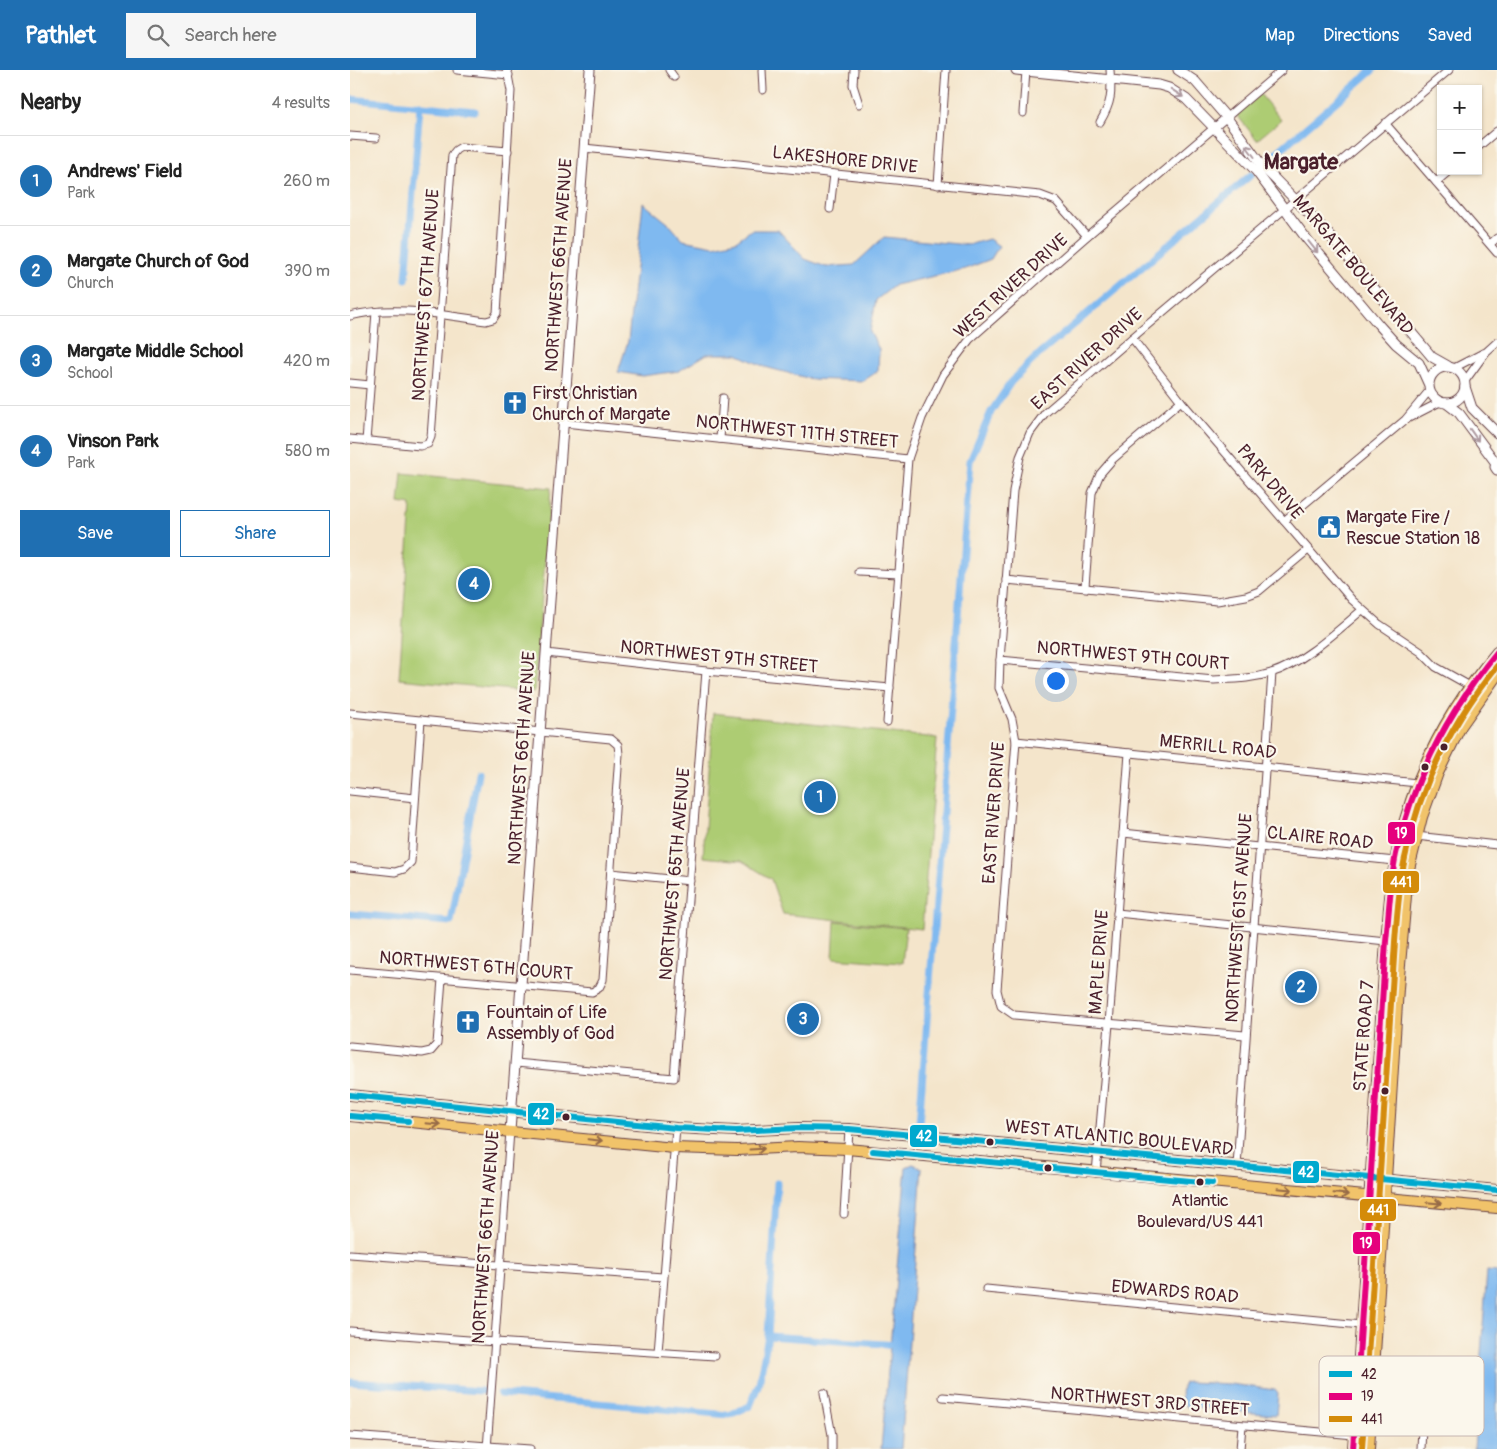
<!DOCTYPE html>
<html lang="en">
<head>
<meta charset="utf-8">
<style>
	body { margin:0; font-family:Pangolin,sans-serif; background:#f6f6f6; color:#222 }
	.controls { position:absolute; right:15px; top:15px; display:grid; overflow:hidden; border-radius:0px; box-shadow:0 1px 4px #0004 }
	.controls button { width:45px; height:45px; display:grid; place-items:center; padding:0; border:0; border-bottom:1px solid #e0e0e0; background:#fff; color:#222; font:25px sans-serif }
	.you { position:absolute; left:705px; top:610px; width:18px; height:18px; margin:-12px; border:4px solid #fff; border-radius:50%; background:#1a73e8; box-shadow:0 0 0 8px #1a73e833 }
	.badge { display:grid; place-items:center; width:32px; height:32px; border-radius:50%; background:#1f6fb2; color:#fff; font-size:16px; font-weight:700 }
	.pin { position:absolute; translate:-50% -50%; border:2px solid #fff; box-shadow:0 1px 5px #0006 }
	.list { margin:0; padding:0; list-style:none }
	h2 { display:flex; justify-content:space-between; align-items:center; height:65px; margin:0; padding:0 20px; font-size:21px }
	h2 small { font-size:16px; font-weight:400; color:#767676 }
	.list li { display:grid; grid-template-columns:32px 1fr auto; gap:15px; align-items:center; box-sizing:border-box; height:90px; padding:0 20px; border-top:1px solid #e0e0e0 }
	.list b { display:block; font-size:19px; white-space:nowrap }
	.list p { margin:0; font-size:16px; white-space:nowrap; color:#767676 }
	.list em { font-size:16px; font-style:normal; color:#767676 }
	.actions { display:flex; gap:10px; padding:15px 20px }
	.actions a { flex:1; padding:11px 0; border:1px solid #1f6fb2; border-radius:0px; text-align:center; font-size:18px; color:#1f6fb2 }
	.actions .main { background:#1f6fb2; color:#fff }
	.icon { flex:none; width:28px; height:28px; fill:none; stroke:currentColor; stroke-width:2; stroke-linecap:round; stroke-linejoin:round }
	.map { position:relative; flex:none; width:1147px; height:1379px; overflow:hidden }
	header { display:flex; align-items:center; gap:30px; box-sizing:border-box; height:70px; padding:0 25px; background:#1f6fb2; color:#fff }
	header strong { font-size:24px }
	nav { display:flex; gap:28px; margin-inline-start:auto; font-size:18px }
	.search { width:350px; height:45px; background:#f6f6f6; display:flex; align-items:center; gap:12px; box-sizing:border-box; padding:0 18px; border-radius:0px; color:#767676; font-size:19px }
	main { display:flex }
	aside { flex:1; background:#fff }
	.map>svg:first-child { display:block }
</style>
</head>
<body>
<header>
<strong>Pathlet</strong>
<div class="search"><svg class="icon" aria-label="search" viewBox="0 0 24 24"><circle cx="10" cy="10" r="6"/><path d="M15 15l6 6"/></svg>Search here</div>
<nav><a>Map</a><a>Directions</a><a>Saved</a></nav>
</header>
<main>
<aside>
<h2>Nearby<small>4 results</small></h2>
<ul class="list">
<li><span class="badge">1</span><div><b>Andrews' Field</b><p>Park</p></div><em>260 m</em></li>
<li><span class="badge">2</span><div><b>Margate Church of God</b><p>Church</p></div><em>390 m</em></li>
<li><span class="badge">3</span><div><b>Margate Middle School</b><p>School</p></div><em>420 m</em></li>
<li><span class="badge">4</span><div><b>Vinson Park</b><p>Park</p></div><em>580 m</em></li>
</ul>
<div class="actions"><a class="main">Save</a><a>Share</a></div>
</aside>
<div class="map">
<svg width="1147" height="1379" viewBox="0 0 1147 1379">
	<rect width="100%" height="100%" fill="#fbf7ec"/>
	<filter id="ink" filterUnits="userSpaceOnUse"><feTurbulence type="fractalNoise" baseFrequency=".02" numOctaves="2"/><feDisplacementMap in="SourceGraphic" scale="10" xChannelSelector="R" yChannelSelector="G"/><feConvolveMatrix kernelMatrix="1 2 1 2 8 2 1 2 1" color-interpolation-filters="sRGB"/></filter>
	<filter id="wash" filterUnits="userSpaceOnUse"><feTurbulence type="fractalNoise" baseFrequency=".0096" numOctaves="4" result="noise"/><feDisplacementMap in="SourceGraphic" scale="20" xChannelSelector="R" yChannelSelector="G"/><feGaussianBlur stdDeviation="1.12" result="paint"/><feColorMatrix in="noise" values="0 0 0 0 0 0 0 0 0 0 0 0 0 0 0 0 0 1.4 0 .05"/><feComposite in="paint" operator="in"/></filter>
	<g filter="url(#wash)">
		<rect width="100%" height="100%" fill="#f4e5cb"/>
		<g fill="#adcc73" stroke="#7c764f">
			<path d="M910,24L931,50L907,70L886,44Z"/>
			<path d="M52,403L201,418L184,622L49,609L61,435L49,433Z"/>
			<path d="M363,643L587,668L572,859L433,844L421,809L392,791L353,787Z"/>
			<path d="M485,851L556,858L552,893L483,888Z"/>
		</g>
		<g fill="#7fb9f0" stroke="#646c8e">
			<path d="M293,133L319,154L333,170L364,176L386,171L401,160H428L455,189L476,197L504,195L534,167L618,175L639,169L649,176L641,189L615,199L545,215L526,230L520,262L529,279L528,301L513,311L461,309L415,297L387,284H357L329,301L292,306L268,302L278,271Z"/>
			<path d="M563,1094L572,1098L551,1379H531L556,1097Z"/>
			<path d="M1137,1201L1147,1202V1379H1124Z"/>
			<path d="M837,1312L880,1314L925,1320L928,1324L926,1345L836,1337C830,1330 830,1320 834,1313Z"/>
		</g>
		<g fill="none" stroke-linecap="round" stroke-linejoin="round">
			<g stroke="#7fb9f0" stroke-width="7">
				<path d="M0,29L125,41"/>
				<path d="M918,90L1023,0"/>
				<path d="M56,209L70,35"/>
				<path d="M0,844L101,852L128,703"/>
				<path d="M569,1054L620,391L641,342L661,312L686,287L901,105"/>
				<path d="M418,1266L547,1275"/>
				<path d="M0,1312L132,1321"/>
				<path d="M150,1324L379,1345L400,1336L409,1313L418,1266L427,1113"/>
			</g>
		</g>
	</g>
	<g filter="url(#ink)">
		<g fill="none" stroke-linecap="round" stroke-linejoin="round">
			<defs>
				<g id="minor">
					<path d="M107,0L159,5"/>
					<path d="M319,0L324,7"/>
					<path d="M412,0L413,20"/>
					<path d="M504,0L503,15L509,34"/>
					<path d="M673,43L676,1"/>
					<path d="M750,52C762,32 762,23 760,0"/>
					<path d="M1035,53L1147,183"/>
					<path d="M0,66L26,68"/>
					<path d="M1128,77L1147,61"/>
					<path d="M234,78L690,125L706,131L737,166"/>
					<path d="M1086,112L1099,101"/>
					<path d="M588,115L596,0"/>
					<path d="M480,139L484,104"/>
					<path d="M1140,174L1147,168"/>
					<path d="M0,246C44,234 92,245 136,251L143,249L147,243L161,21L157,0"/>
					<path d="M782,268L831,331L1002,530L1029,554L1071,582L1086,597L1120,616"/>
					<path d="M1104,298L1133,283"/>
					<path d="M1115,311L1136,282L1147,272"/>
					<path d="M0,313L20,315"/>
					<path d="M1057,349L1090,332"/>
					<path d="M214,353L558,389"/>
					<path d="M0,369L70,376L78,374L81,367L102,85L106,80L111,77L158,81"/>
					<path d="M370,369L373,328"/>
					<path d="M16,371L26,242"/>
					<path d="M934,451L1055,350L1079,321"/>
					<path d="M509,502L548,504"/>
					<path d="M656,510L867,531L896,526L909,521L958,480"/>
					<path d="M735,517L742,423L750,404L763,389L831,331"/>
					<path d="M196,583L356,601L540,618"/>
					<path d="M650,590L864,610C883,609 902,609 921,603C952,594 987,561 1012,540"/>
					<path d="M0,643L261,669L268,675L269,684L253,910L249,918L242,922L0,900"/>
					<path d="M537,652L558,389L572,348L593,305L620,269L737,166L932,0"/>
					<path d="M666,671L1067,713"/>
					<path d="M0,721L65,728"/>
					<path d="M773,763L1045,791"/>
					<path d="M1066,766L1147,775"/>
					<path d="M0,797L45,802L54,799L61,792L71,650"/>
					<path d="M261,803L340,811"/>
					<path d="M767,843L1036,871"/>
					<path d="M895,965L664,945L651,936L647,920L666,671L662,649L649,618L650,590L663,421L670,387L680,363L695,343L782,268L1099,0"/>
					<path d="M0,976L72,983L81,981L87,974L92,909"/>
					<path d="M166,993L324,1008L356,601"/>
					<path d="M887,1096L922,603"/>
					<path d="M746,1103L759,954L779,683"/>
					<path d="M494,1144L499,1059"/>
					<path d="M0,1184L313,1207"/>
					<path d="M636,1219L1011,1255"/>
					<path d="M0,1261L145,1272L365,1286"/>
					<path d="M308,1282L326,1058"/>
					<path d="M474,1323L482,1365V1379"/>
					<path d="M593,1327L1004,1365"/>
					<path d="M1021,1351L1072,1358L1071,1379"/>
					<path d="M0,1366L180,1379"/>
					<path d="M137,1379L160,1061"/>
					<path d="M890,1379L892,1356"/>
				</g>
				<g id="tertiary">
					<path d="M666,0L809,15L819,18L836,29L906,101L956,168L1028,254L1046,274L1069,293L1078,313"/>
					<path d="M828,0L845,11L877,48L913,97L976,161L1082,287L1098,296"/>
					<circle cx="1097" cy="315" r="18"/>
					<path d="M1115,317L1122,338L1147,363"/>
					<path d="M1096,333L1109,343L1146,393L1145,397L1147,400"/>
					<path d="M160,1061L240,0"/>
				</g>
				<g id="primary">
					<path d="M0,1025L326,1058L386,1061L448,1058L499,1059L1147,1120"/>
					<path d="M0,1046L324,1078L387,1080L448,1077L497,1079L1147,1138"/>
					<path d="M1003,1379L1036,871C1039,838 1041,805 1049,773C1065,702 1100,637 1147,582"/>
					<path d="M1019,1379L1048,918L1058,803L1072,747L1088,703L1111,656L1147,605"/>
				</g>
			</defs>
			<use href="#minor" stroke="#643d43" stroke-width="9"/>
			<use href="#tertiary" stroke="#643d43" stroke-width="11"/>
			<use href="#primary" stroke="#643d43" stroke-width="12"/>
			<use href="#minor" stroke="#fff" stroke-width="7"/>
			<use href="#tertiary" stroke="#fff" stroke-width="9"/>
			<use href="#primary" stroke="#f1c36a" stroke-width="10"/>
			<defs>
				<g id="bus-1">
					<path d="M0,1025L326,1058L386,1061L448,1058L499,1059L1147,1120"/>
					<path d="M0,1046L58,1051"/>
					<path d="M523,1081L862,1113"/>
				</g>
				<path id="bus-2" d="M1003,1379L1036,871C1039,842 1040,813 1046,784C1063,708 1098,642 1147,582"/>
				<path id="bus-3" d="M1012,1379L1045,872C1047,844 1049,815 1055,788C1069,717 1102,652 1147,596"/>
			</defs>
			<use href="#bus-1" stroke="#fbf7ec" stroke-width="10"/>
			<use href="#bus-2" stroke="#fbf7ec" stroke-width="10"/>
			<use href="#bus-3" stroke="#fbf7ec" stroke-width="10"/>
			<use href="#bus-1" stroke="#00a9ce" stroke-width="6"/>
			<use href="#bus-2" stroke="#e5007d" stroke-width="6"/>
			<use href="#bus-3" stroke="#d48b09" stroke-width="6"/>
		</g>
		<defs><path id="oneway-shaft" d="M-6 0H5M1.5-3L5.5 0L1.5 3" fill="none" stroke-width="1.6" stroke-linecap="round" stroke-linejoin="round" transform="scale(1.25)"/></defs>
		<g stroke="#ae9aa0">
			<use href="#oneway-shaft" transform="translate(827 23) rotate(33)"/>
			<use href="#oneway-shaft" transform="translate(900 81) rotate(-127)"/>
			<use href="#oneway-shaft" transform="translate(963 177) rotate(51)"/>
			<use href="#oneway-shaft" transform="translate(1124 365) rotate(55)"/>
		</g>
		<g stroke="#956947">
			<use href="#oneway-shaft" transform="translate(83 1054) rotate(5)"/>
			<use href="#oneway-shaft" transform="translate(245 1070) rotate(6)"/>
			<use href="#oneway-shaft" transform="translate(407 1079) rotate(-3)"/>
			<use href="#oneway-shaft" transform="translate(935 1119) rotate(5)"/>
			<use href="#oneway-shaft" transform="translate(991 1124) rotate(5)"/>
			<use href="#oneway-shaft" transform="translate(1084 1133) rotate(5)"/>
		</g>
	</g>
	<defs>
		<symbol id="church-square" viewBox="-11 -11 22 22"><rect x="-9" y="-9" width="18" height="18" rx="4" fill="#1f6fb2" stroke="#fbf7ec"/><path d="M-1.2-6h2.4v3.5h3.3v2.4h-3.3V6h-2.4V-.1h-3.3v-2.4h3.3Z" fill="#fff"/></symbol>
		<symbol id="civic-square" viewBox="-11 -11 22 22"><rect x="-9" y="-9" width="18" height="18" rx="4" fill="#1f6fb2" stroke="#fbf7ec"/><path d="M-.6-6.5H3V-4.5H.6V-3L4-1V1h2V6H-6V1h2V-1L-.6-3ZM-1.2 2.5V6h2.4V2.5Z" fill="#fff"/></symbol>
	</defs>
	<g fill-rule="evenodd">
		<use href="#church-square" x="151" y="319" width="28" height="28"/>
		<use href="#civic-square" x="965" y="443" width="28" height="28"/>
		<use href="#church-square" x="104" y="938" width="28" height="28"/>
	</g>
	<g fill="#4a1f2b" stroke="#fbf7ec" stroke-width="2">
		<circle cx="1094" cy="677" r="4.5"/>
		<circle cx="1075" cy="697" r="4.5"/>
		<circle cx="1035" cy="1021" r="4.5"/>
		<circle cx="216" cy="1047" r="4.5"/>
		<circle cx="640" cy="1072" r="4.5"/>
		<circle cx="698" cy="1098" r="4.5"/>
		<circle cx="850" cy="1112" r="4.5"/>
	</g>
	<g text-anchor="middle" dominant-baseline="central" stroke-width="4.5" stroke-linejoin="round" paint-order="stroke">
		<g font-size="17" fill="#4a1f2b" stroke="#fbf7ec">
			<text x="850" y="1130">Atlantic<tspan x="850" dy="21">Boulevard/US 441</tspan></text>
		</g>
		<g font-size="18" fill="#4a1f2b" stroke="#fbf7ec">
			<text transform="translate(495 90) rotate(6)">LAKESHORE DRIVE</text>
			<text transform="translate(209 195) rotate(-86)">NORTHWEST 66TH AVENUE</text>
			<text transform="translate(1003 195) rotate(50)">MARGATE BOULEVARD</text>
			<text transform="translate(661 216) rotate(-42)">WEST RIVER DRIVE</text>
			<text transform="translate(76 225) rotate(-86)">NORTHWEST 67TH AVENUE</text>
			<text transform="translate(737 289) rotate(-42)">EAST RIVER DRIVE</text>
			<text transform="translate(447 362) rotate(6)">NORTHWEST 11TH STREET</text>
			<text transform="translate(920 412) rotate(50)">PARK DRIVE</text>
			<text transform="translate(783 586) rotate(5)">NORTHWEST 9TH COURT</text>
			<text transform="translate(369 587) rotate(6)">NORTHWEST 9TH STREET</text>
			<text transform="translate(868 677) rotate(6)">MERRILL ROAD</text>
			<text transform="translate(172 688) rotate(-86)">NORTHWEST 66TH AVENUE</text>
			<text transform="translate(644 743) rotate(-86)">EAST RIVER DRIVE</text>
			<text transform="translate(970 768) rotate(6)">CLAIRE ROAD</text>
			<text transform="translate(325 804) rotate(-85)">NORTHWEST 65TH AVENUE</text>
			<text transform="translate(889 848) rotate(-86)">NORTHWEST 61ST AVENUE</text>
			<text transform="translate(749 892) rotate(-86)">MAPLE DRIVE</text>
			<text transform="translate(126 896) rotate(5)">NORTHWEST 6TH COURT</text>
			<text transform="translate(1014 966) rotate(-86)">STATE ROAD 7</text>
			<text transform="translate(769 1068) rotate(6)">WEST ATLANTIC BOULEVARD</text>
			<text transform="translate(136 1167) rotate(-86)">NORTHWEST 66TH AVENUE</text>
			<text transform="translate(825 1222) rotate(5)">EDWARDS ROAD</text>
			<text transform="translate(800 1332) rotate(5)">NORTHWEST 3RD STREET</text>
		</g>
		<g font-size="18" fill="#4a1f2b" stroke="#fbf7ec" text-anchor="start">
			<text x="182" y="323">First Christian<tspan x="182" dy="21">Church of Margate</tspan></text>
			<text x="996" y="447">Margate Fire /<tspan x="996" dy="21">Rescue Station 18</tspan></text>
			<text x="136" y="942">Fountain of Life<tspan x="136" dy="21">Assembly of God</tspan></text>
		</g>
		<g font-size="22" font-weight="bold" fill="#4a1f2b" stroke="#fbf7ec">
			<text x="951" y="92">Margate</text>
		</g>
	</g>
	<rect x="969" y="1286" width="165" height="80" rx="8" fill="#fbf7ec" stroke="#c6b6b2" stroke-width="1"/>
	<rect x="979" y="1301" width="23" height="6" fill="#00a9ce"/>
	<rect x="979" y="1323" width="23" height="7" fill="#e5007d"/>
	<rect x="979" y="1346" width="23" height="6" fill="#d48b09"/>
	<g font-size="14" fill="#4a1f2b">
		<text x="1011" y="1309">42</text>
		<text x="1011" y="1331">19</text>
		<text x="1011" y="1354">441</text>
	</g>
	<g stroke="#fbf7ec" stroke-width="2">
		<rect x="1037" y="751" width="29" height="24" rx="5" fill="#e5007d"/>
		<rect x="1032" y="800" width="38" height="24" rx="5" fill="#d48b09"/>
		<rect x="177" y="1032" width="28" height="24" rx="5" fill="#00a9ce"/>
		<rect x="559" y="1054" width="29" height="24" rx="5" fill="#00a9ce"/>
		<rect x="942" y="1090" width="28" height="24" rx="5" fill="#00a9ce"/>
		<rect x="1009" y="1128" width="38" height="24" rx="5" fill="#d48b09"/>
		<rect x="1002" y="1161" width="29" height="24" rx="5" fill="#e5007d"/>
	</g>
	<g font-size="14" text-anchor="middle" font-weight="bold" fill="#fff">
		<text x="1051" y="768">19</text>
		<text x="1051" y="817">441</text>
		<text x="191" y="1049">42</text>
		<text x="574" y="1071">42</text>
		<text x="956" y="1107">42</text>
		<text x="1028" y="1145">441</text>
		<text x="1016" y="1178">19</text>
	</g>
</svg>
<div class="controls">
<button>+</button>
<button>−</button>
</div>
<div class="you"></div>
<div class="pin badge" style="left:470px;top:727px">1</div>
<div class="pin badge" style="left:951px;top:917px">2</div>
<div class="pin badge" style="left:453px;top:949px">3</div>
<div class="pin badge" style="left:124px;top:514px">4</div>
</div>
</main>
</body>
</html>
